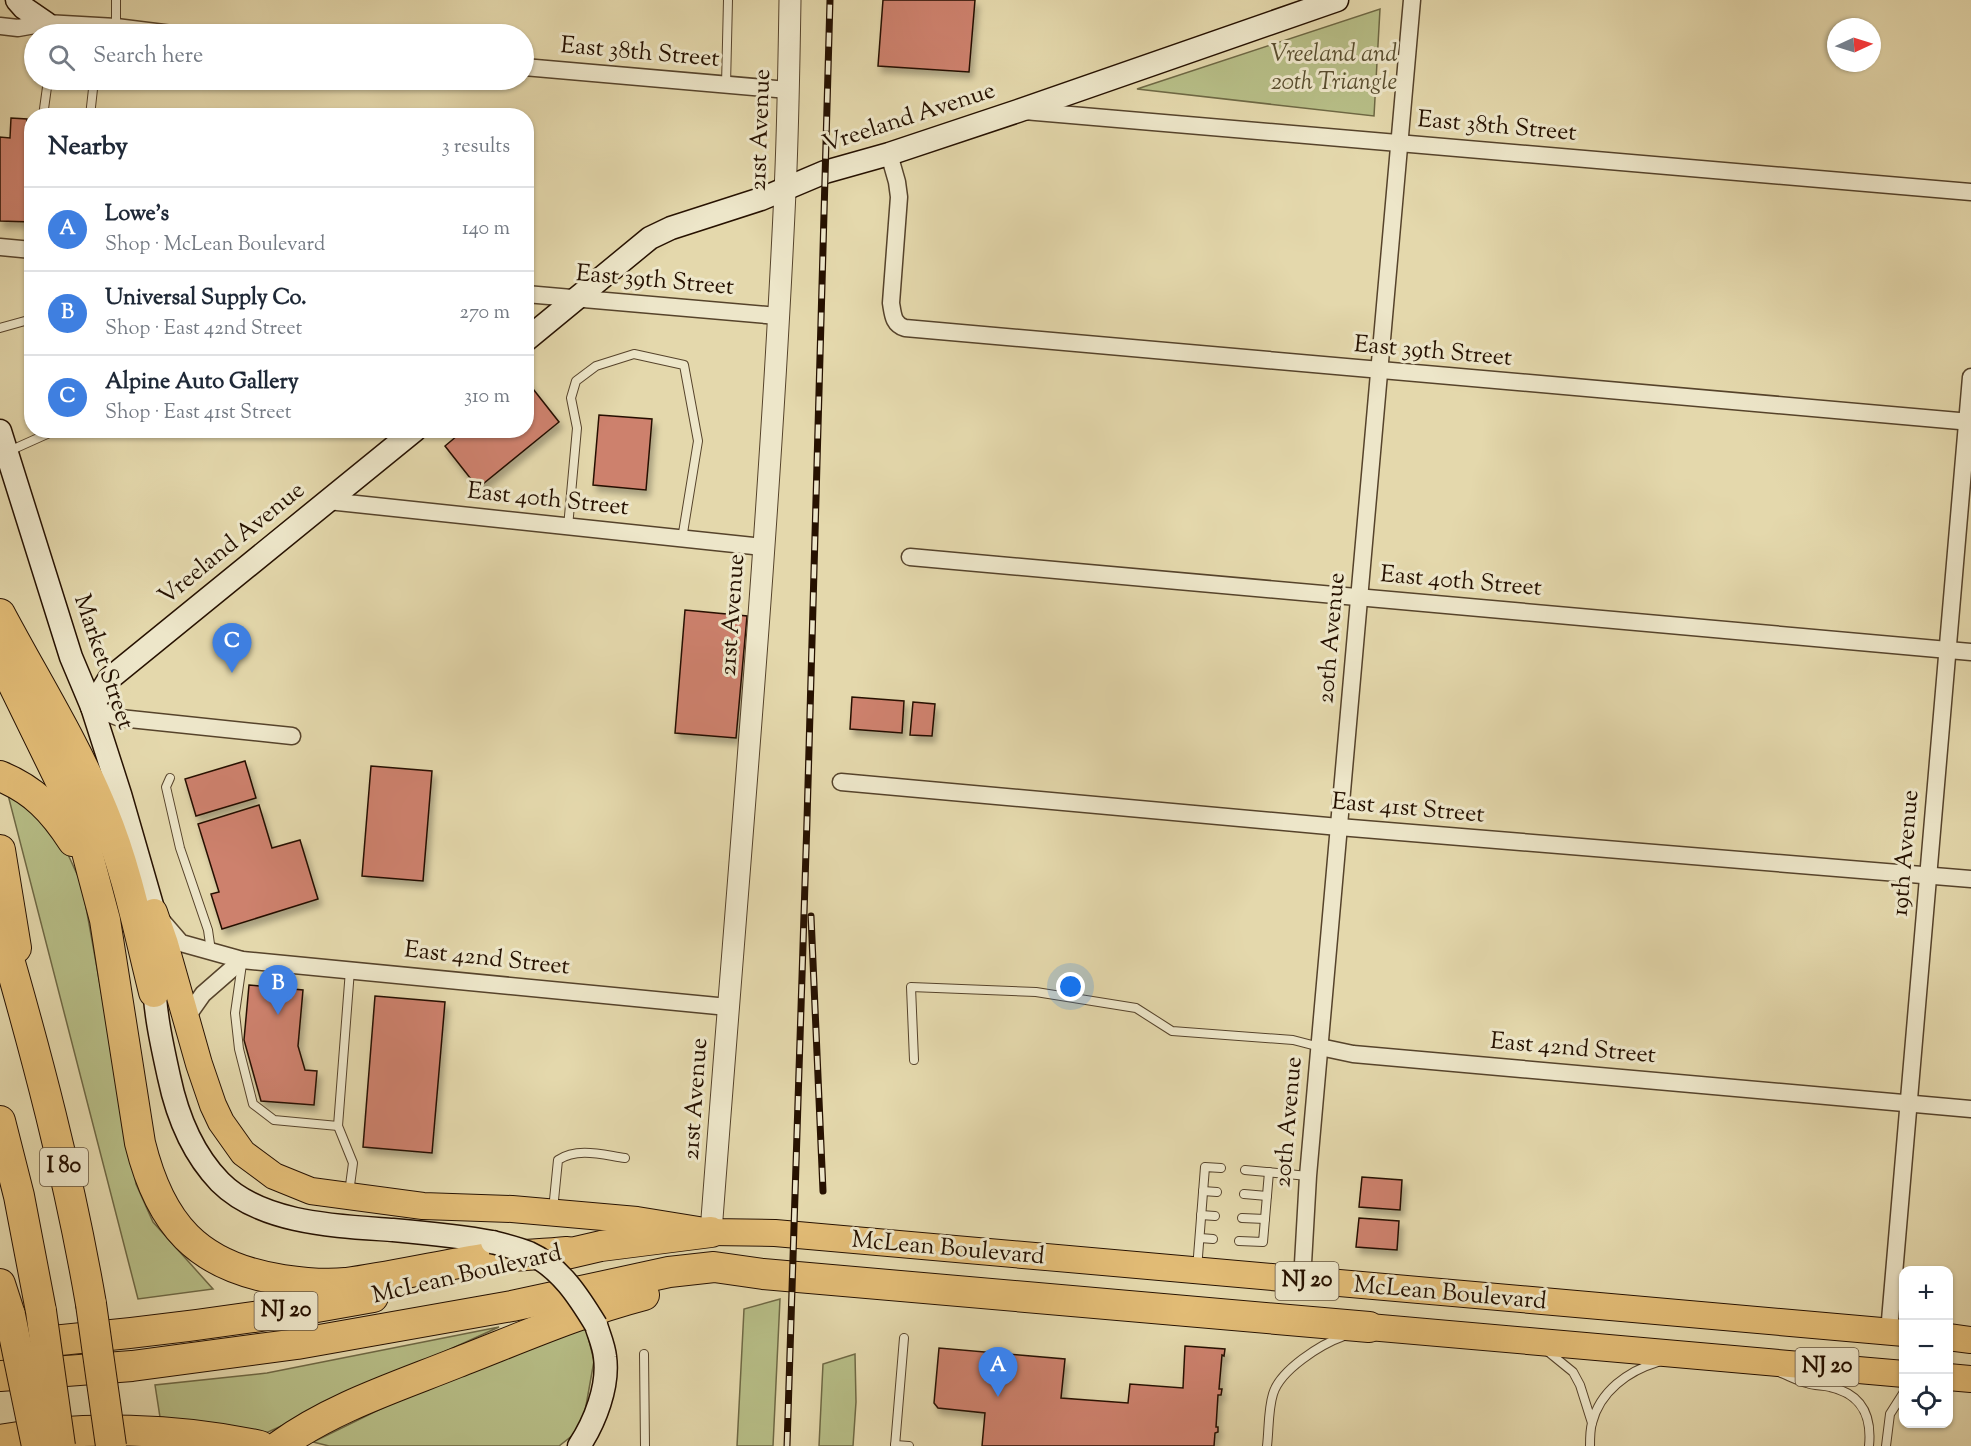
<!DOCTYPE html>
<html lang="en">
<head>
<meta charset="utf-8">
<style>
	body { margin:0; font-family:"Sorts Mill Goudy",serif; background:#f6f6f7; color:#1f2937 }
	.controls { position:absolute; right:18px; bottom:18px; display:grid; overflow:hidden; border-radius:12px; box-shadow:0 2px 4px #0004 }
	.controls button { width:54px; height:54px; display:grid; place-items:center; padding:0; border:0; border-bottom:2px solid #e0e1e3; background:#fff; color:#1f2937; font:30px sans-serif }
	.compass { position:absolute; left:1827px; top:18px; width:54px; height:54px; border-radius:50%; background:#fff; box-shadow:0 2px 4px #0004; rotate:86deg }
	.you { position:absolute; left:1071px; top:987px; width:21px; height:21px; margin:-15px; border:4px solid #fff; border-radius:50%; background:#1a73e8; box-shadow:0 0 0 9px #1a73e833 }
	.badge { display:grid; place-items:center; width:39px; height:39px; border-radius:50%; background:#0f766e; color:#fff; font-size:20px; font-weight:700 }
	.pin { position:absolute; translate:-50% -50px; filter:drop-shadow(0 2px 3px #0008) }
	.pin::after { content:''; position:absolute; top:32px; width:21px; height:18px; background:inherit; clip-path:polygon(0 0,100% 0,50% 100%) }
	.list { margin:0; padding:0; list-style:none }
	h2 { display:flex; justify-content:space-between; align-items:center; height:78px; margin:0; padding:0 24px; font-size:26px }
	h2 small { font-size:20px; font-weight:400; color:#747a83 }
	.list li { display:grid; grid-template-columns:39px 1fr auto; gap:18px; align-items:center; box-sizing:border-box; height:84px; padding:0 24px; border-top:2px solid #e0e1e3 }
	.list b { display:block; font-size:22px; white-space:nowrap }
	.list p { margin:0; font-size:20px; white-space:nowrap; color:#747a83 }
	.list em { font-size:20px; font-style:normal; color:#747a83 }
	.icon { flex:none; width:33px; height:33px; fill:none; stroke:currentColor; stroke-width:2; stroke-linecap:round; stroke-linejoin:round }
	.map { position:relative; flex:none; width:1971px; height:1446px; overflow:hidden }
	.search { position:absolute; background:#fff; box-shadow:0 2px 4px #0004; left:24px; top:24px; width:510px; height:66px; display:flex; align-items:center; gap:15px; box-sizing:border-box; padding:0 21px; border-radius:33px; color:#747a83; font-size:22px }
	.panel { position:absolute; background:#fff; box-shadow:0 2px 4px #0004; left:24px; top:108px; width:510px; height:330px; border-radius:24px }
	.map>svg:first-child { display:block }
</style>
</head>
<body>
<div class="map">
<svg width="1971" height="1446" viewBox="0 0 1971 1446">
	<defs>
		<filter id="shadow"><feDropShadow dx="3.5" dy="6" stdDeviation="3" flood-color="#0004"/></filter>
	</defs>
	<rect width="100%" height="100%" fill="#e4d8ac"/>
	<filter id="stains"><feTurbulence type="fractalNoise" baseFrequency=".00333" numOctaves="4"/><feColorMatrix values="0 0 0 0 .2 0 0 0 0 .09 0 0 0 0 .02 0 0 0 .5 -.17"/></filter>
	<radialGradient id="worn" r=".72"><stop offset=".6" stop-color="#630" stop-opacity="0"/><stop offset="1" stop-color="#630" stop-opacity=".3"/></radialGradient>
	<g fill="#b7be87" stroke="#6e6844" stroke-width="1.5">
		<path d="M1380,9L1374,116L1137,89Z"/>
		<path d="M8,795L54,824L82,885L136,1184L153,1222L213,1289L138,1299Z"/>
		<path d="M780,1299L773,1446H737L744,1309Z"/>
		<path d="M584,1320L594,1361L582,1428L559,1446H329L313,1442L460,1370Z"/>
		<path d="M499,1327L266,1433L160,1417L155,1385L267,1373Z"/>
		<path d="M855,1354L856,1402L853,1446H819L823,1364Z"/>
	</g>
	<g fill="#cd816d" stroke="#261100" stroke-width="1.5" filter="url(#shadow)">
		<path d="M883,0H975L969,72L878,66Z"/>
		<path d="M11,118L27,119L26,139L32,140V222L0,221V137L10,138Z"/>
		<path d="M526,380L559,422L478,488L445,446L464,430H526Z"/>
		<path d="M599,415L652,419L646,490L593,485Z"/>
		<path d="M685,610L747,616L736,738L675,733Z"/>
		<path d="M852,697L904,701L902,733L850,729Z"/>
		<path d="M913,702L935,704L932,736L910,735Z"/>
		<path d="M245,761L256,798L196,816L185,779Z"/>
		<path d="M371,766L432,771L423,881L362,876Z"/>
		<path d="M259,805L272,848L300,840L318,899L222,929L211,894L219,892L198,824Z"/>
		<path d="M249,985L303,990L298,1046L305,1070L317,1071L314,1105L261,1101L244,1040Z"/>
		<path d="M375,996L445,1002L432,1153L363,1147Z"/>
		<path d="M1362,1177L1402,1180L1400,1210L1359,1207Z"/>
		<path d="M1359,1218L1399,1221L1397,1250L1356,1247Z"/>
		<path d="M1185,1346L1225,1349L1224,1356L1222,1355L1219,1389H1222L1221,1395H1218L1216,1427H1218V1432L1215,1433L1214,1446H982L985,1413L938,1408L934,1403L939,1348L1065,1359L1061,1398L1128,1403L1130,1384L1183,1388Z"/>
	</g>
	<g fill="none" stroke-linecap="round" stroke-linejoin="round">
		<defs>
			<g id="service">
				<path d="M116,0V27"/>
				<path d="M726,85L728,0"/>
				<path d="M43,116L48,80"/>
				<path d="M90,116L94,80"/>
				<path d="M0,328L32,319"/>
				<path d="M7,452L56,430"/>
				<path d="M568,527L577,428L571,398L576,381L596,366L634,354L684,365L698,441L682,539"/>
				<path d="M170,778L166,787L180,848L208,930L211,951"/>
				<path d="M242,964L235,1013L239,1049L253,1104L274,1120L338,1126"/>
				<path d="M914,1060L911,987L1036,992L1136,1008L1172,1031L1293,1040L1320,1047"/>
				<path d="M1245,1170L1308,1176"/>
				<path d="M1203,1191L1217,1192"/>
				<path d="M349,1193L353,1163L338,1126L350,970"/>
				<path d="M1244,1194L1267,1196"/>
				<path d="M553,1210L558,1160C578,1147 603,1155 625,1158"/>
				<path d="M1201,1215L1215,1216"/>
				<path d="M1242,1218L1265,1219"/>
				<path d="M1200,1238L1213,1239"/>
				<path d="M1239,1241L1263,1242L1269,1172"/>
				<path d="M1197,1269L1205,1167L1221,1168"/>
				<path d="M1546,1350L1573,1372L1580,1385L1592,1423"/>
				<path d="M644,1354L645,1446"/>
				<path d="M1781,1373C1789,1376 1798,1381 1807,1383C1814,1386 1822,1385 1830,1387C1862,1394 1872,1416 1869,1446"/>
				<path d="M895,1445L909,1446"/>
				<path d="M895,1446L904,1338"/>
				<path d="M1267,1446C1269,1430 1268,1410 1273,1394C1280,1370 1321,1344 1344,1336"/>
				<path d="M1590,1446C1590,1439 1590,1430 1592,1423C1600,1391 1628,1371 1658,1362"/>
				<path d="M1886,1446L1890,1414L1904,1392"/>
			</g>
			<g id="minor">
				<path d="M0,26L18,28L46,23L116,27L172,34"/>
				<path d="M524,67L788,90"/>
				<path d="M1024,111L1971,192"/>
				<path d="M889,154L897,182L899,197L891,303C893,315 893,324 905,328L1971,422"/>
				<path d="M0,247L32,250"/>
				<path d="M526,294L778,316"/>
				<path d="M328,501L763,547"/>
				<path d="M910,557L1971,652"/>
				<path d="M92,707L120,718L292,736"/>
				<path d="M841,782L1339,827L1971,879"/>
				<path d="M162,921L181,943L242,960L728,1007"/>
				<path d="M186,1018L203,994L242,960"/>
				<path d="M1320,1047L1353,1054L1971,1109"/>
				<path d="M1302,1281L1308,1176L1412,0"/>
				<path d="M1889,1332L1971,377"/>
			</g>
			<path id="tertiary" d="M711,1232C737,885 769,539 785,192C788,128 789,64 790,0"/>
			<g id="secondary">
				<path d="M17,0L24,8L46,23"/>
				<path d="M526,340L650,238L671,228L761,199L825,172L889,154L1018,111L1337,0"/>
				<path d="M0,431L71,657L92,707L120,794L154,912V929"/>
				<path d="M92,707L109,679L415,430"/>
				<path d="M154,977C154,1010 162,1045 169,1077C177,1115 192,1153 220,1182C262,1224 337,1226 393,1230C426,1233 459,1236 492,1242"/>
				<path d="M579,1446C595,1422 609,1386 605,1357C604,1346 599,1335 596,1325"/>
			</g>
			<g id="primary">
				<path d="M154,912L165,944L199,1064L213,1105L221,1122L243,1153L274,1176L311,1191L423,1206L512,1209L637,1220L711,1232L775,1233L1904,1333"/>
				<path d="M1369,1327L1904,1374"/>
				<path d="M1948,1337L1971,1340"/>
				<path d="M1948,1377L1971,1379"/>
			</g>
			<g id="motorway">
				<path d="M0,614C35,680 75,743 103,812C127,870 139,932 154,992"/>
				<path d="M0,657L64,788L83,837L105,920L140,1143C160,1224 197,1267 283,1280C303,1283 326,1285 346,1283C390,1277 433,1267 477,1260C506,1255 537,1255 567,1252"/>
				<path d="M0,776C34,790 53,810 73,841"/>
				<path d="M0,850L16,948"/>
				<path d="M0,928C36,1052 69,1176 91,1304"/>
				<path d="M0,1121L19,1196L41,1311"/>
				<path d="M549,1258L601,1246L711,1232"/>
				<path d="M0,1284L10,1315"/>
				<path d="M0,1345C125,1336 250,1320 373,1297"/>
				<path d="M0,1376L132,1366L297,1344L512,1306L669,1272L714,1267L763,1274L1369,1327"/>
				<path d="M0,1440C82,1425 179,1428 260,1446"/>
				<path d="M279,1446C331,1408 396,1387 456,1363C518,1339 579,1312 644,1295"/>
			</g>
		</defs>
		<use href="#service" stroke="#56432b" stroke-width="10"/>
		<use href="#minor" stroke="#56432b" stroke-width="19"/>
		<use href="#tertiary" stroke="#56432b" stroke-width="23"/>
		<use href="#secondary" stroke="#261100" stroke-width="25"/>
		<use href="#primary" stroke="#261100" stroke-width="28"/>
		<use href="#motorway" stroke="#261100" stroke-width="32"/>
		<use href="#service" stroke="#ede6c9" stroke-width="8"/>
		<use href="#minor" stroke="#ede6c9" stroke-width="16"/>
		<use href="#tertiary" stroke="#ede6c9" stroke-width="21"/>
		<use href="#secondary" stroke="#ede6c9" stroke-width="22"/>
		<use href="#primary" stroke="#e2bc76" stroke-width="26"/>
		<use href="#motorway" stroke="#e2bc76" stroke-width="30"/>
		<defs>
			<g id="rail">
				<path d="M811,916L823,1191"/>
				<path d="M787,1446L807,820L830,0"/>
			</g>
		</defs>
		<use href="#rail" stroke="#261100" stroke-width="7"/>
		<use href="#rail" stroke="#ede6c9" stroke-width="4.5" stroke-dasharray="14" stroke-linecap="butt"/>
		<defs>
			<path id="secondary-bridge" d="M492,1242C504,1245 517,1248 529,1253C560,1267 579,1297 596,1325"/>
			<g id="motorway-bridge">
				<path d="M91,1304L111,1446"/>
				<path d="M41,1311L60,1446"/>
				<path d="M10,1315L37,1446"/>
			</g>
		</defs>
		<use href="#secondary-bridge" stroke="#261100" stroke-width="25" stroke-linecap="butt"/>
		<use href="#motorway-bridge" stroke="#261100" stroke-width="32" stroke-linecap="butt"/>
		<use href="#secondary-bridge" stroke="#ede6c9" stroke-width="22"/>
		<use href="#motorway-bridge" stroke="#e2bc76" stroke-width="30"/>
	</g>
	<g text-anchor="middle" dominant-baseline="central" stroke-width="6" stroke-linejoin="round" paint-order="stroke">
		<g fill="#ede6c9" stroke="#62513c" stroke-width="1.5">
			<rect x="40" y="1148" width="48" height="38" rx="4.5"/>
			<rect x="1275.5" y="1262" width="63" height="38" rx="4.5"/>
			<rect x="254.5" y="1292" width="63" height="38" rx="4.5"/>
			<rect x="1795.5" y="1348" width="63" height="38" rx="4.5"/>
		</g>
		<g font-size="22" font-weight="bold" fill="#261100">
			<text x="64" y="1167">I 80</text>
			<text x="1307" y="1281">NJ 20</text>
			<text x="286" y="1311">NJ 20</text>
			<text x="1827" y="1367">NJ 20</text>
		</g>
		<g font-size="24" fill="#261100" stroke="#ede6c9">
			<text transform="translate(640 53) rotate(5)">East 38th Street</text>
			<text transform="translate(909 118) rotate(-18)">Vreeland Avenue</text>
			<text transform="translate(1497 127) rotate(5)">East 38th Street</text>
			<text transform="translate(761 130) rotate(-88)">21st Avenue</text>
			<text transform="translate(655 281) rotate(5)">East 39th Street</text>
			<text transform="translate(1433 352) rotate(5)">East 39th Street</text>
			<text transform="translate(548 500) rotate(6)">East 40th Street</text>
			<text transform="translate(232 544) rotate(-39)">Vreeland Avenue</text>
			<text transform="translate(1461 582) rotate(5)">East 40th Street</text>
			<text transform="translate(733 615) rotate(-86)">21st Avenue</text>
			<text transform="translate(1332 638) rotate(-85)">20th Avenue</text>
			<text transform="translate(103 662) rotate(71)">Market Street</text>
			<text transform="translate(1408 809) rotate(5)">East 41st Street</text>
			<text transform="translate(1906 853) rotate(-85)">19th Avenue</text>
			<text transform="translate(487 959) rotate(6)">East 42nd Street</text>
			<text transform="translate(1573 1049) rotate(5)">East 42nd Street</text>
			<text transform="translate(696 1099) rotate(-86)">21st Avenue</text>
			<text transform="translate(1289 1122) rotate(-85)">20th Avenue</text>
			<text transform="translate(948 1249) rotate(5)">McLean Boulevard</text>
			<text transform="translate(467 1275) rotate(-13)">McLean Boulevard</text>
			<text transform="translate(1450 1294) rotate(5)">McLean Boulevard</text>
		</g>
		<g font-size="24" font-style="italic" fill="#594e2f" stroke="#ede6c9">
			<text x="1334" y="55">Vreeland and<tspan x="1334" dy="28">20th Triangle</tspan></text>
		</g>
	</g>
	<rect width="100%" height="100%" filter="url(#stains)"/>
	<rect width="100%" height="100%" fill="url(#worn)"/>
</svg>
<div class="controls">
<button>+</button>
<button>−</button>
<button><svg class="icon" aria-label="locate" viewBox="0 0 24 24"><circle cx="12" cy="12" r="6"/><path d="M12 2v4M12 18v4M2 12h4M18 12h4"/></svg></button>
</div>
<svg class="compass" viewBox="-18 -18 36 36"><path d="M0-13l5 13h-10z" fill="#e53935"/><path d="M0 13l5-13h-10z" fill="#747a83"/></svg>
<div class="you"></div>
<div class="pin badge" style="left:998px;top:1397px;background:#3f7fe0">A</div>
<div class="pin badge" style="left:278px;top:1015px;background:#3f7fe0">B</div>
<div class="pin badge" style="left:232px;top:673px;background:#3f7fe0">C</div>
<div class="search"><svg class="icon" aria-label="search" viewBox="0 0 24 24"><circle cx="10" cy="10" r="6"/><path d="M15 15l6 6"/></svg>Search here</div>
<section class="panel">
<h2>Nearby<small>3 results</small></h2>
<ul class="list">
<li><span class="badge" style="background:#3f7fe0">A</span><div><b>Lowe's</b><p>Shop · McLean Boulevard</p></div><em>140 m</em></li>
<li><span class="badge" style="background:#3f7fe0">B</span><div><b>Universal Supply Co.</b><p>Shop · East 42nd Street</p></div><em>270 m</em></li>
<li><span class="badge" style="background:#3f7fe0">C</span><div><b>Alpine Auto Gallery</b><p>Shop · East 41st Street</p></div><em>310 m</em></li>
</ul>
</section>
</div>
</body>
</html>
